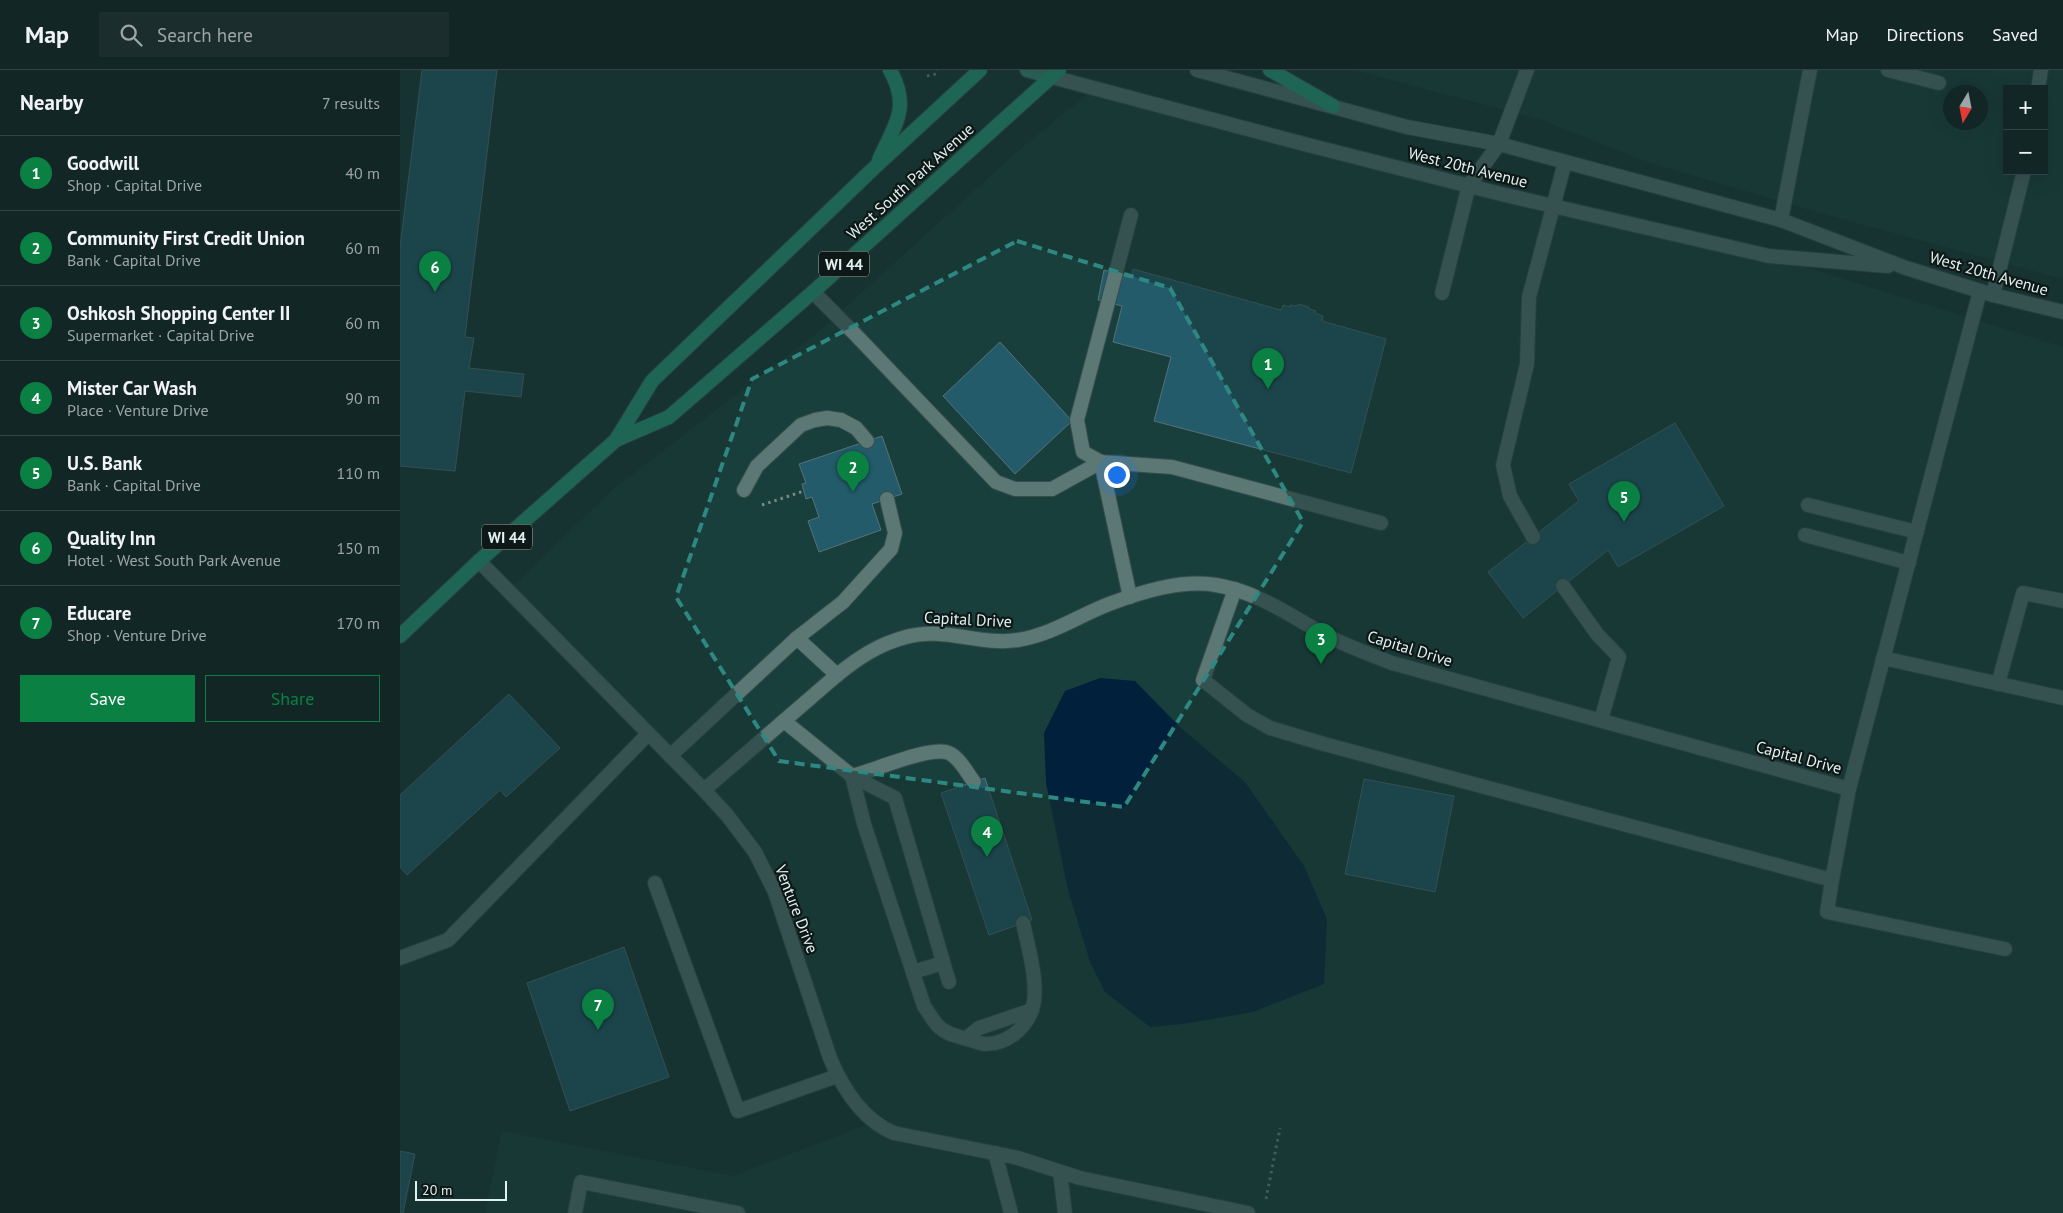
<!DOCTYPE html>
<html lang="en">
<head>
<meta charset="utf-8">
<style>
	body { margin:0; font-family:"PT Sans",sans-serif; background:#1b2e2d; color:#f1f3f6 }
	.controls { position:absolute; right:15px; top:15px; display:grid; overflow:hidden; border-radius:0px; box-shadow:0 5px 20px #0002 }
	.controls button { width:45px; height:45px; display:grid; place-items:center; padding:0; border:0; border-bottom:1px solid #314342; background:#122625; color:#f1f3f6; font:25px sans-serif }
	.compass { position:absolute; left:1543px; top:15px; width:45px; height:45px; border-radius:50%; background:#122625; box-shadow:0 5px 20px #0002; rotate:190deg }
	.scale { position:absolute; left:15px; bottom:12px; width:92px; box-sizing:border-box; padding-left:5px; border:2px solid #e1f1ef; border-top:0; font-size:14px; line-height:18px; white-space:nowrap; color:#e1f1ef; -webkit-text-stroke:4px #0d1817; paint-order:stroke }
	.you { position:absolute; left:716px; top:404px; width:18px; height:18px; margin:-12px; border:4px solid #fff; border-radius:50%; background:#1a73e8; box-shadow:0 0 0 8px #1a73e833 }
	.badge { display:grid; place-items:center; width:32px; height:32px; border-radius:50%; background:#0b8043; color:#fff; font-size:16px; font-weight:700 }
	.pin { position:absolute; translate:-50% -41px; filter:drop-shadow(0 1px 2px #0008) }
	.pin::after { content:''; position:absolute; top:26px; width:18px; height:15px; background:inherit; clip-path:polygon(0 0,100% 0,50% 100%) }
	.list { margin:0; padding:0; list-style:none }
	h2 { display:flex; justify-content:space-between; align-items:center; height:65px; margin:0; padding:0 20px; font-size:21px }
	h2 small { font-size:16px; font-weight:400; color:#9ca5a7 }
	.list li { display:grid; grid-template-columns:32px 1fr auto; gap:15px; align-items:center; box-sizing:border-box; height:75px; padding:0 20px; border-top:1px solid #314342 }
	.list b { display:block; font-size:19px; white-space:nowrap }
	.list p { margin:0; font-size:16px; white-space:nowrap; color:#9ca5a7 }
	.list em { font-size:16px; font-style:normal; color:#9ca5a7 }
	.actions { display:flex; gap:10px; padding:15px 20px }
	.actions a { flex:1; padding:11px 0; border:1px solid #0b8043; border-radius:0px; text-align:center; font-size:18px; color:#0b8043 }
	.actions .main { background:#0b8043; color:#fff }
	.icon { flex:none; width:28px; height:28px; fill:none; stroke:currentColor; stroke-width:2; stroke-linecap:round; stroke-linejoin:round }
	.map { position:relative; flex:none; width:1663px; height:1143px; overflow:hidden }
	header { display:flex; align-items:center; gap:30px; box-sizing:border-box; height:70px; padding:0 25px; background:#122625; border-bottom:1px solid #314342 }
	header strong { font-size:24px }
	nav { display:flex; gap:28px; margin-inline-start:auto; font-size:18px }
	.search { width:350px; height:45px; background:#1b2e2d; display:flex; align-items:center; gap:12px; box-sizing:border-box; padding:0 18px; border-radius:0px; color:#9ca5a7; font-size:19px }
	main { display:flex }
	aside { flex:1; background:#122625 }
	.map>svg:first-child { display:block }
</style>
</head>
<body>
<header>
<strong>Map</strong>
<div class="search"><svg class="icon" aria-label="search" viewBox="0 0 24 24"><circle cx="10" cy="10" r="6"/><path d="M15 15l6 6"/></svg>Search here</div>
<nav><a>Map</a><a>Directions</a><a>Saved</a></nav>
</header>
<main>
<aside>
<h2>Nearby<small>7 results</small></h2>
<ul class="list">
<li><span class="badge">1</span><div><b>Goodwill</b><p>Shop · Capital Drive</p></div><em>40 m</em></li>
<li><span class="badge">2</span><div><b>Community First Credit Union</b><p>Bank · Capital Drive</p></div><em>60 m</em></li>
<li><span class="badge">3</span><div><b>Oshkosh Shopping Center II</b><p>Supermarket · Capital Drive</p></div><em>60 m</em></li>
<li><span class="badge">4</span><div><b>Mister Car Wash</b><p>Place · Venture Drive</p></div><em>90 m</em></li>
<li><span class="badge">5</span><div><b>U.S. Bank</b><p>Bank · Capital Drive</p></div><em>110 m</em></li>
<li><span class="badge">6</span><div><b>Quality Inn</b><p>Hotel · West South Park Avenue</p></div><em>150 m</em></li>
<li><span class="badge">7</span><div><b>Educare</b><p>Shop · Venture Drive</p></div><em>170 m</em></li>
</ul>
<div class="actions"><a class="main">Save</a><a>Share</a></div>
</aside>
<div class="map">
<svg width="1663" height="1143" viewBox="0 0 1663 1143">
	<rect width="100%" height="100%" fill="#183331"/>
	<g fill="#193f3d" fill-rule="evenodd">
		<path d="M955,0H1663V209L1413,141L1248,92L1142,50ZM1607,19H1644V101H1607ZM1550,22H1580V52H1550Z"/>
		<path d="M695,18L1369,186L1663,277V1143H85L102,1061L333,1106L474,1052L441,1014L355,782L108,521L212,420L417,263L618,81Z"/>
	</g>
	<path fill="#01203b" d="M700,608L735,611L781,658L845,712L904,796L927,849L924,914L853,942L783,954L750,957L705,922L690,892L668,820L646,713L644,663L665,621Z"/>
	<g fill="#235b6a" stroke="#567179">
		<path d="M22,0H97L65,267L74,268L69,298L124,304L121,327L65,321L55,401L0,396V177Z"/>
		<path d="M733,199L881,240L883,235L890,237V235L897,236L898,234L909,237V239L916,241L915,243L923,246L922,251L986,269L951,403L754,351L771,287L713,272L722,236L698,230L704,200L731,208Z"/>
		<path d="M600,272L672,351L615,404L543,326Z"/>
		<path d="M1275,353L1324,436L1218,497L1208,480L1123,548L1088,502L1179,431L1169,414Z"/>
		<path d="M482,366L502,424L472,434L481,460L419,482L408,451L419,447L412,427L406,429L402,414L406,413L399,394Z"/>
		<path d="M109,624L160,678L106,727L100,720L7,805L0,797V725Z"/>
		<path d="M585,708L632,850L589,865L541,723Z"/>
		<path d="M964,709L1054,726L1035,822L945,804Z"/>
		<path d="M224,877L269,1007L170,1041L127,913Z"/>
		<path d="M0,1081L15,1084L3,1143H0Z"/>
	</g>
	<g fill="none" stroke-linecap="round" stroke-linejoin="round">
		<defs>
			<g id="service">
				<path d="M1488,0L1539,13"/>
				<path d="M1638,19L1641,0"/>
				<path d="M1381,150L1410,0"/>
				<path d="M413,222L453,262L596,412L615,419H652L701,392"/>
				<path d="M1042,223L1069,115L1099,74L1127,0"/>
				<path d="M1593,225L1624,101"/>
				<path d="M701,392L683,382L677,350L731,145"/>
				<path d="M344,420L357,396L401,355L415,350L427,348L441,350L456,358L467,371"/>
				<path d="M1408,435L1517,462"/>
				<path d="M1405,465L1509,493"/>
				<path d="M1133,467L1110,426L1103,395L1127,294L1129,227L1165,92"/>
				<path d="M1163,516L1197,564L1219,587L1201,650"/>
				<path d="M835,519L803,610L847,645L870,658L924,674L1432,810L1449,719"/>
				<path d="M730,527L701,392L772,397L981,453"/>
				<path d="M397,568L443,532L491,479L495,463L487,429"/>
				<path d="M1483,588L1663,628"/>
				<path d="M1598,614L1623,523L1663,531"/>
				<path d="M384,651L452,706L495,728L549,912"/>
				<path d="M270,686L397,568L437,605"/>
				<path d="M574,712C567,703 560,688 549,683C531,675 473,701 452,706L464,754L524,936C529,943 533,951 539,957C548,965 557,966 567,969C573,970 580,974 586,974C607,974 625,959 632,940C640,916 628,877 623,853"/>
				<path d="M1432,810L1427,842L1605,879"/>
				<path d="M255,813L338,1041L437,1006"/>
				<path d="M0,888L48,870L248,664"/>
				<path d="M513,902L543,893"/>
				<path d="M566,968L579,958L632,940"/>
				<path d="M595,1083L611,1143"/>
				<path d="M618,1088L680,1108L848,1143"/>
				<path d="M660,1102L665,1143"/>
				<path d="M175,1143L181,1112L338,1143"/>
			</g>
			<g id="minor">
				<path d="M79,491L304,720L327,745L355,782L375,822L430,988C443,1019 462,1050 494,1063L618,1088"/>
				<path d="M304,720L437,605C458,588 479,574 506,567C543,556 580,576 618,570C653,564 678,546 709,534C741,522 782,509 816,515C859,522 892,547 929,567C950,577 971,585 992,593L1449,719L1580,221"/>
			</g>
			<g id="tertiary">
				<path d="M797,0L1007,57L1099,74L1381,150L1506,198L1593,225L1663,242"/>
				<path d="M652,7L904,74L1101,124L1369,186L1488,196"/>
			</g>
			<path id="secondary" d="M627,0L652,7"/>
			<g id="primary">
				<path d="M870,0L933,36"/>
				<path d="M479,90C495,54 511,38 490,0"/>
				<path d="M216,370L269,347L413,222L659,0"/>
				<path d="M0,566L79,491L216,370L252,311L475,97L580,0"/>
			</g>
		</defs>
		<use href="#service" stroke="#364e4c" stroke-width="16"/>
		<use href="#minor" stroke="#364e4c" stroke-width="16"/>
		<use href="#tertiary" stroke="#364e4c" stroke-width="16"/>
		<use href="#secondary" stroke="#364e4c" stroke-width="16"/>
		<use href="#primary" stroke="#364e4c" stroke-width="16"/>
		<g stroke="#768b89" stroke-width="3" stroke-dasharray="2.5 4" stroke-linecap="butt">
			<path d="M527,6L536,4L537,0"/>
			<path d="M362,435L404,421"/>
			<path d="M866,1129L880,1058"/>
		</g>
		<use href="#service" stroke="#5b7875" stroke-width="14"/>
		<use href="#minor" stroke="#5b7875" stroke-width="14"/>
		<use href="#tertiary" stroke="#5b7875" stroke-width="14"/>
		<use href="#secondary" stroke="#408e78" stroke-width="14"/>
		<use href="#primary" stroke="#26a47c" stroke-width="14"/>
	</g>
	<path d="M0 0H1663V1143H0ZM617,171L770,218L903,452L724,737L379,691L276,527L352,309Z" fill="#183331" fill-opacity=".55" fill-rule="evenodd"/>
	<path fill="none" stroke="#2e8881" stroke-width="4" stroke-dasharray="10 6" stroke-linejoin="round" d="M617,171L770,218L903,452L724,737L379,691L276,527L352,309Z"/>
	<g text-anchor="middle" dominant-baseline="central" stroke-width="4.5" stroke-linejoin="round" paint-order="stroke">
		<g fill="#0d1817" stroke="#a1b0ae" stroke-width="1">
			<rect x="419" y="181.5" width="50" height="25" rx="4"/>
			<rect x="82" y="454.5" width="50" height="25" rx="4"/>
		</g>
		<g font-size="15" font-weight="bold" fill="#e1f1ef">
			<text x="444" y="194">WI 44</text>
			<text x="107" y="467">WI 44</text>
		</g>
		<g font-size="16" fill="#e1f1ef" stroke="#0d1817">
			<text transform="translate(1068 97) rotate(14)">West 20th Avenue</text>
			<text transform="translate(510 111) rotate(-42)">West South Park Avenue</text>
			<text transform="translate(1589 203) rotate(16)">West 20th Avenue</text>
			<text transform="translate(568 549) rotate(3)">Capital Drive</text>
			<text transform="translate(1010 578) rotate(17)">Capital Drive</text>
			<text transform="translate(1399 687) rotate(15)">Capital Drive</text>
			<text transform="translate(397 839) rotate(69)">Venture Drive</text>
		</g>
	</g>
</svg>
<div class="controls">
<button>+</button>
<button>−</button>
</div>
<svg class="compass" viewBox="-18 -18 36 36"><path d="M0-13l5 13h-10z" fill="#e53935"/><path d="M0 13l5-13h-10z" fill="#9ca5a7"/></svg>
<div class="scale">20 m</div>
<div class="you"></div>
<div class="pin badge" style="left:868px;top:319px">1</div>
<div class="pin badge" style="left:453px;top:422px">2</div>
<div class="pin badge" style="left:921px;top:594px">3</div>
<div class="pin badge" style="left:587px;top:787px">4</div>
<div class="pin badge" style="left:1224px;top:452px">5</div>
<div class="pin badge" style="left:35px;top:222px">6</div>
<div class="pin badge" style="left:198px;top:960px">7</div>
</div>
</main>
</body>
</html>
